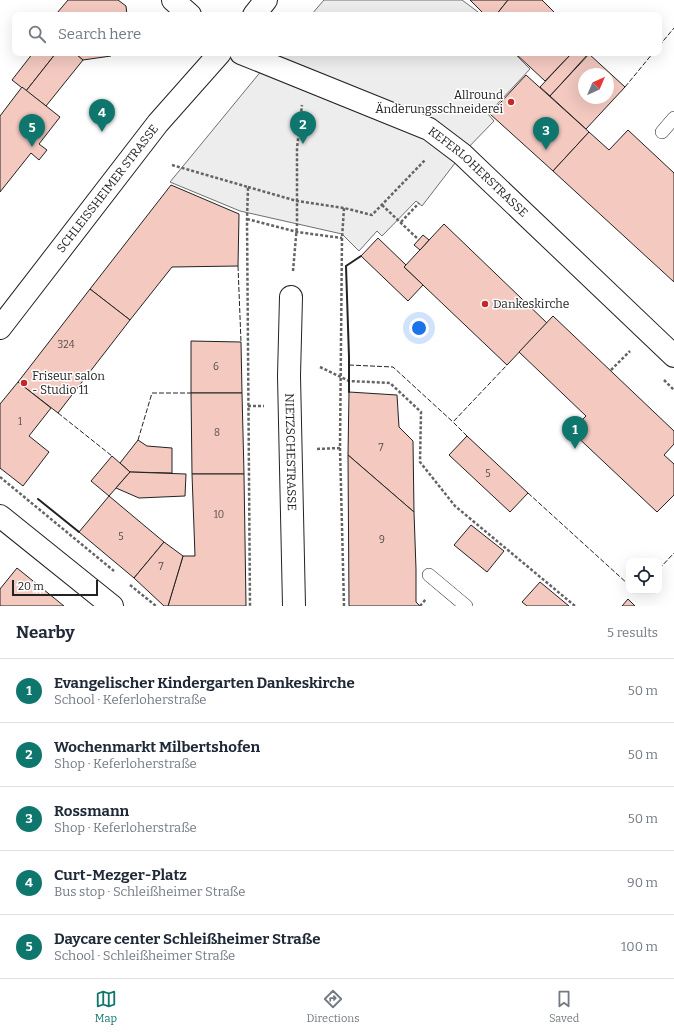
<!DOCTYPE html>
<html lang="en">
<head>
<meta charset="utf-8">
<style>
	body { margin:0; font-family:Bitter,serif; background:#f2f2f3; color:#1f2937 }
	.controls { position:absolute; right:12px; bottom:12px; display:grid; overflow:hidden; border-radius:8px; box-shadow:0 4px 16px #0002 }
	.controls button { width:36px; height:36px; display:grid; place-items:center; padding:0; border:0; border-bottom:1px solid #e0e1e3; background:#fff; color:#1f2937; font:20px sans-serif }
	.compass { position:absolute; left:578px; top:68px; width:36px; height:36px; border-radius:50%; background:#fff; box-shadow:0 4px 16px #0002; rotate:44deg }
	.scale { position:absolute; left:12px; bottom:10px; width:86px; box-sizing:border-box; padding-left:4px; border:2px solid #222; border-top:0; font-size:11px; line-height:14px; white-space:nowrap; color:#222; -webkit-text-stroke:3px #fff; paint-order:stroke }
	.you { position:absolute; left:419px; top:328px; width:14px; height:14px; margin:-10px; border:3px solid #fff; border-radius:50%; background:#1a73e8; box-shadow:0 0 0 6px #1a73e833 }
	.badge { display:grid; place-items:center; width:26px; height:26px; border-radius:50%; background:#0f766e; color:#fff; font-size:13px; font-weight:700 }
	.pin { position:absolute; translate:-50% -33px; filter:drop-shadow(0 1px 2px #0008) }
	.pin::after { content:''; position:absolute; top:21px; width:14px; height:12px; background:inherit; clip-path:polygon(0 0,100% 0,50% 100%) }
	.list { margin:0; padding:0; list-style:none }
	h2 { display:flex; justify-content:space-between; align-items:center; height:52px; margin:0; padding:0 16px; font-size:17px }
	h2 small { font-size:13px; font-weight:400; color:#747a83 }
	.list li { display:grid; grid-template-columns:26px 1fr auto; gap:12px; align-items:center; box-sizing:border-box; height:64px; padding:0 16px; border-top:1px solid #e0e1e3 }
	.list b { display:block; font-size:15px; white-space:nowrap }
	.list p { margin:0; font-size:13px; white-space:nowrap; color:#747a83 }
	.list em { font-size:13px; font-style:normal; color:#747a83 }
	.icon { flex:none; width:22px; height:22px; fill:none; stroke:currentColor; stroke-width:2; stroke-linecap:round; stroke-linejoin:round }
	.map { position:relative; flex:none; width:674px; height:606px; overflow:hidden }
	.search { position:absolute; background:#fff; box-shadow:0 4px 16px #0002; left:12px; right:12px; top:12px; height:44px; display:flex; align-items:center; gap:10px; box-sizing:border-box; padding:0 14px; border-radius:8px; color:#747a83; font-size:15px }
	.sheet { height:372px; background:#fff }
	nav { display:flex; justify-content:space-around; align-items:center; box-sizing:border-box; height:56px; border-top:1px solid #e0e1e3; background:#fff; font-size:11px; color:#747a83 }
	nav a { display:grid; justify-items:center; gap:2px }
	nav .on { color:#0f766e }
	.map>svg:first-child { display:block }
</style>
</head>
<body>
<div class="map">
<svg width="674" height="606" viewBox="0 0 674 606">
	<rect width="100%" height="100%" fill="#fff"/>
	<g fill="#ededed" stroke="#6f6f6f">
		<path d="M324,0H462L482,15H311Z"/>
		<path d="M276,53H514L530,69L488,114L494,121L462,154L422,206L416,201L382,236L377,231L359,251L342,234L240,211L170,182Z"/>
	</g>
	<g fill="#f3c9c0" stroke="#222" fill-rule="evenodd">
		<path d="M68,0H118L126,6L127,15H57V13Z"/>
		<path d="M470,0H508L496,15H485Z"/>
		<path d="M508,0H542L557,15H496Z"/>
		<path d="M33,53H56L26,91L12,80Z"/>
		<path d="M56,53H75L83,60L46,106L26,91Z"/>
		<path d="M75,53H114L111,56L83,60Z"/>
		<path d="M515,53H572L545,81Z"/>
		<path d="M572,53H589L550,96L540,87Z"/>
		<path d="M589,54L625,87L586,129L550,96ZM584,74H608V98H584Z"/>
		<path d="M526,75L589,132L553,171L490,114Z"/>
		<path d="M22,87L60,117L39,144L47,150L39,160L31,153L0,192V116Z"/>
		<path d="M628,130L674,173V282L553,171L589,132L609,150Z"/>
		<path d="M171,185L239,214L238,266L172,267L130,320L90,289Z"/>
		<path d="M444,224L547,323L507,365L404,267Z"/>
		<path d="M423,235L429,240L420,250L414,245Z"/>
		<path d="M378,238L406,265L404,267L423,285L408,301L361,256Z"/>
		<path d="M90,289L130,320L58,413L18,382Z"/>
		<path d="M553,316L674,431V444L664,455L674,464V495L657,512L571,431L586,416L519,352Z"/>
		<path d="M191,341L241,342L242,393H191Z"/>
		<path d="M18,382L51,408L29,436L49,452L23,486L0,468V404Z"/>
		<path d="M349,392L397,395L399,427L413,441L414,512L348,455Z"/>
		<path d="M191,393H242L244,474H192Z"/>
		<path d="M467,436L528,493L510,512L449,455Z"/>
		<path d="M138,440L147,446L172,448V473L130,472L120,463Z"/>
		<path d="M348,455L414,512L416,569V602L420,606H349Z"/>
		<path d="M112,456L130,472L109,496L91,481Z"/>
		<path d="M130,472L186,474L185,496L139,498L116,488Z"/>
		<path d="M192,474H244L246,606H168L183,556H195Z"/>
		<path d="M109,496L164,542L134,578L79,532Z"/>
		<path d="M471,525L504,551L487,572L454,545Z"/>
		<path d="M164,542L183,556L168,606H164L134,578Z"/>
		<path d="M17,568L64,606H0V589Z"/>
		<path d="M540,582L569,606H527L522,602Z"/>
		<path d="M628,599L635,606H622Z"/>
	</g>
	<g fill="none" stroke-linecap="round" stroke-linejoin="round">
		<defs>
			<g id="service">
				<path d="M662,132L674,118"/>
				<path d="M429,575L466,606"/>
			</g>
			<g id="minor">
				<path d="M173,0L190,15"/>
				<path id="s1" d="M241,53L429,129L462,154L674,356"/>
				<path id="s2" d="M291,297L289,376L294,606"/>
				<path d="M0,516L112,606"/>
			</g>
			<g id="secondary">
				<path d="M254,15L266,0"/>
				<path id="s3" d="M0,328L158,123L220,53"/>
			</g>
		</defs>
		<use href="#service" stroke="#222" stroke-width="14"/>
		<use href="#minor" stroke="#222" stroke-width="24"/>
		<use href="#secondary" stroke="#222" stroke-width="24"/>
		<g stroke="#646464" stroke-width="2.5" stroke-dasharray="3 2" stroke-linecap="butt">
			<path d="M172,165L248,187L247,219L250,606"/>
			<path d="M248,187L297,201L344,208L372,215L425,160"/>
			<path d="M382,205L419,240"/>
			<path d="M247,219L297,232L342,238"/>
			<path d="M401,222L419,203"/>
			<path d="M293,271L297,225V148L302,105"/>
			<path d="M320,367L349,381L390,383L421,412L420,462L455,506L575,606"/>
			<path d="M611,370L630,351"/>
			<path d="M664,380L674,390"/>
			<path d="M248,406H264"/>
			<path d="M317,449L340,448"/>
			<path d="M0,477L114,571"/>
			<path d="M130,585L156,606"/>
			<path d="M344,606L340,448L342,238L344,208"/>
			<path d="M420,606L426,599"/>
		</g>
		<use href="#service" stroke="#fff" stroke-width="13"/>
		<use href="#minor" stroke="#fff" stroke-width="22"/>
		<use href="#secondary" stroke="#fff" stroke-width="22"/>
		<g stroke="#222" stroke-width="1" stroke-dasharray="5 2" stroke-linecap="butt">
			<path d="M659,46L674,28"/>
			<path d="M625,87L653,53"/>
			<path d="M238,266L241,342"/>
			<path d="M349,365L393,367L453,422"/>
			<path d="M58,413L112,456"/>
			<path d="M467,436L453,422L507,365"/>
			<path d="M138,440L152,393H191"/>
			<path d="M528,493L629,585"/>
			<path d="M659,569L674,553"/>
			<path d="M636,591H638"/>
		</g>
		<g stroke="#222" stroke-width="2">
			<path d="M349,392V357L346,266L361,256"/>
			<path d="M38,499L79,532"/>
		</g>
	</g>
	<g fill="#c62828" stroke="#fff" stroke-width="1.5">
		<circle cx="511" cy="102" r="4"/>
		<circle cx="485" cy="304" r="4"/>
		<circle cx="24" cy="383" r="4"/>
	</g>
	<g text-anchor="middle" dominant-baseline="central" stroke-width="3" stroke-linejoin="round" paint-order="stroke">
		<g font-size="10" fill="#564c4a">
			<text x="66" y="345">324</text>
			<text x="216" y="367">6</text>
			<text x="20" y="422">1</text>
			<text x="217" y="433">8</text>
			<text x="381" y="448">7</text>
			<text x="488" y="474">5</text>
			<text x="219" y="515">10</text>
			<text x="121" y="537">5</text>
			<text x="382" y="540">9</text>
			<text x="161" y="567">7</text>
		</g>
		<g font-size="12" fill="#222" stroke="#fff" text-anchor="start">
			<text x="503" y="95" text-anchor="end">Allround<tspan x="503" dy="14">Änderungsschneiderei</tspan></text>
			<text x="493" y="304">Dankeskirche</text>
			<text x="32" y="376">Friseur salon<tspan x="32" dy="14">- Studio 11</tspan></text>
		</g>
		<g font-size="12" fill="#222" stroke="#fff">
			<text stroke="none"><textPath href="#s1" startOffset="268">KEFERLOHERSTRASSE</textPath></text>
			<text stroke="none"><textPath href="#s3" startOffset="176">SCHLEISSHEIMER STRASSE</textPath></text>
			<text stroke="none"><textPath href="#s2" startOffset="155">NIETZSCHESTRASSE</textPath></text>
		</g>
	</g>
</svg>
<div class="controls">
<button><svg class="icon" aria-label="locate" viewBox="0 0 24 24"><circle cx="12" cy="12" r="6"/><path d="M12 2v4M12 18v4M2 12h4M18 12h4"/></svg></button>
</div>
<svg class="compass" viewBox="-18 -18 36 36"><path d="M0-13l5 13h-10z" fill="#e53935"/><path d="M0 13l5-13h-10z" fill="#747a83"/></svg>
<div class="scale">20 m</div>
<div class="you"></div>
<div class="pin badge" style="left:575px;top:449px">1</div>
<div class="pin badge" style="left:303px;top:144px">2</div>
<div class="pin badge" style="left:546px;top:150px">3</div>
<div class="pin badge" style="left:102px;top:132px">4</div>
<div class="pin badge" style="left:32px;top:147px">5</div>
<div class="search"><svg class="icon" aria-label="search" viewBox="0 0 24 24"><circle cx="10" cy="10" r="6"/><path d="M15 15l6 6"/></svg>Search here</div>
</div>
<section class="sheet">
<h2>Nearby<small>5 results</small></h2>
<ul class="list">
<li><span class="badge">1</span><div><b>Evangelischer Kindergarten Dankeskirche</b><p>School · Keferloherstraße</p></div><em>50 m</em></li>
<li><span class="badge">2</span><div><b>Wochenmarkt Milbertshofen</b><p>Shop · Keferloherstraße</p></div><em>50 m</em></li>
<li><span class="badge">3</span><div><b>Rossmann</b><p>Shop · Keferloherstraße</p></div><em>50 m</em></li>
<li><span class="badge">4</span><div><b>Curt-Mezger-Platz</b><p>Bus stop · Schleißheimer Straße</p></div><em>90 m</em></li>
<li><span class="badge">5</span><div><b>Daycare center Schleißheimer Straße</b><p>School · Schleißheimer Straße</p></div><em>100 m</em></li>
</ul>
</section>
<nav>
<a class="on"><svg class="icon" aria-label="map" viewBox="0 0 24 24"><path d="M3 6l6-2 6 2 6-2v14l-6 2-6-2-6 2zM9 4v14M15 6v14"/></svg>Map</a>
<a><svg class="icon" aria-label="directions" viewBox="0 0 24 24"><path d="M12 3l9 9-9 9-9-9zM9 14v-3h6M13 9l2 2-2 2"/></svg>Directions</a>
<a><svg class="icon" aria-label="saved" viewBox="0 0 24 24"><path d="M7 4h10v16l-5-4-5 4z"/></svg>Saved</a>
</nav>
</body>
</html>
